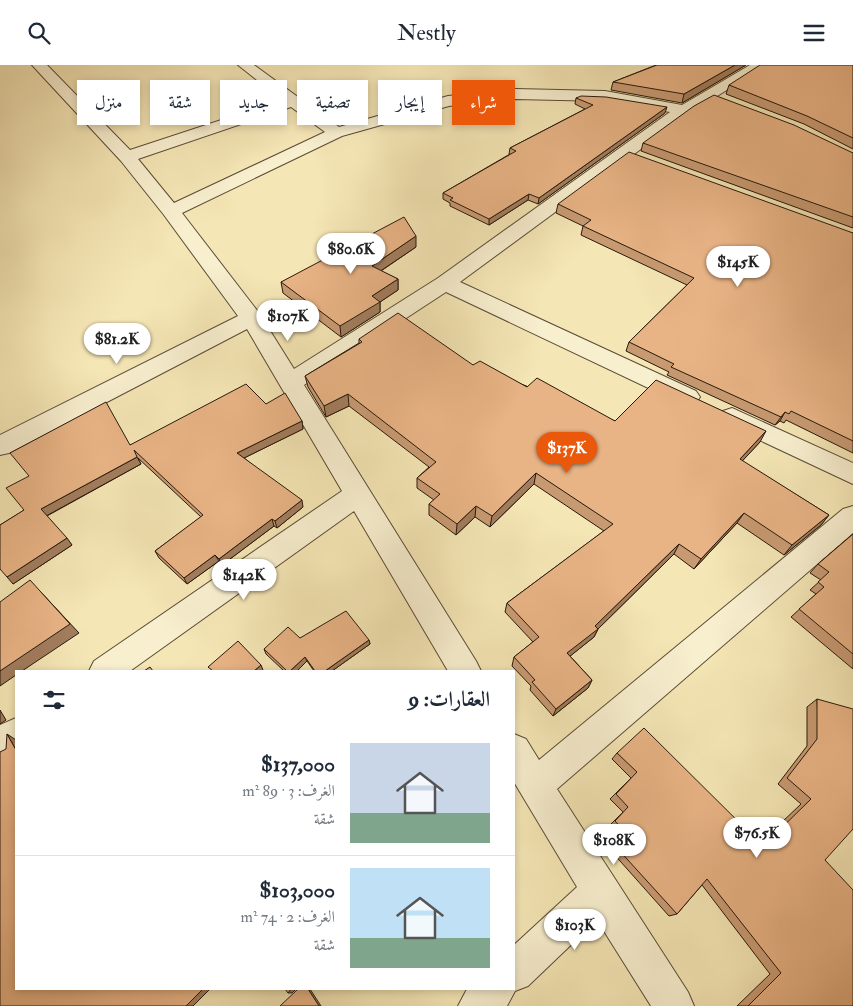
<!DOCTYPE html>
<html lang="ar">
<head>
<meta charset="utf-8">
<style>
	:root { --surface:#fff; --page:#f6f6f7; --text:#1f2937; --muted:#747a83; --line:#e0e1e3; --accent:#ea580c }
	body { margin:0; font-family:"IM FELL Double Pica",Amiri,serif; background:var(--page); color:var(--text); direction:rtl; height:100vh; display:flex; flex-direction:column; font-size:19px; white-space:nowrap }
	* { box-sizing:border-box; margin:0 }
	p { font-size:16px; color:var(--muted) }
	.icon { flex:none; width:28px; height:28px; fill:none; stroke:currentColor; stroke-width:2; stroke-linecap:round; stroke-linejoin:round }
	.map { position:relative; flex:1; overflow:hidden; direction:ltr }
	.drawer { position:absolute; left:15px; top:605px; width:500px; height:320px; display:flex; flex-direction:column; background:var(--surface); border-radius:0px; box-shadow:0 2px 8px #0003; direction:rtl }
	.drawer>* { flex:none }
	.guide { position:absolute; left:15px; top:15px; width:500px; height:45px; direction:rtl; display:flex; gap:10px }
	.price { position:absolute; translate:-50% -42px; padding:0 11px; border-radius:18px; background:#fff; color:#222; font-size:16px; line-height:32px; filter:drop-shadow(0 1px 2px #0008) }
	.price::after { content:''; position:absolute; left:50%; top:30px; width:15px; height:11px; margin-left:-8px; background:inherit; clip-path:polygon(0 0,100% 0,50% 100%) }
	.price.current { background:var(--accent); color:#fff }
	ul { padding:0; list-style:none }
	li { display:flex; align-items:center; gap:15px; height:125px; padding:0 25px }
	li+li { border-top:1px solid var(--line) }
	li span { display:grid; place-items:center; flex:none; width:140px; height:100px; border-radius:0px; color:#555 }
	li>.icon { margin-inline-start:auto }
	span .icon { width:60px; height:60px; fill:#fffc; stroke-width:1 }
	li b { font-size:21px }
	h2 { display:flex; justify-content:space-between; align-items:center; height:60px; padding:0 25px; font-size:21px }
	.chip { padding:0 18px; border-radius:0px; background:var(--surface); box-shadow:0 2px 8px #0003; font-size:18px; line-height:45px }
	.chip.current { background:var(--accent); color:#fff }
	header { display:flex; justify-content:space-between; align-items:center; height:65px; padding:0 25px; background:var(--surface); font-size:22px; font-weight:600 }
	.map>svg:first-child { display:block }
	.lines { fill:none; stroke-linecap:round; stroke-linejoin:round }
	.street-casing { stroke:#5a4c36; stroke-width:2 }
	.street { fill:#f8efcf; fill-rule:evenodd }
	.wall { fill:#c89a72; stroke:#27190c }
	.shaded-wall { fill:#a27d5d; stroke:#27190c }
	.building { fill:#e8b385; stroke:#27190c }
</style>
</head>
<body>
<header><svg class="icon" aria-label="menu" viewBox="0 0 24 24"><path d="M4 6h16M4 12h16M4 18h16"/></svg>Nestly<svg class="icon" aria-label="search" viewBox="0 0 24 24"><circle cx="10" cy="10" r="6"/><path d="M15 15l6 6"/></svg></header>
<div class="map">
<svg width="853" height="941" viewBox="0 0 853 941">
	<rect width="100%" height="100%" fill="#f5e6b5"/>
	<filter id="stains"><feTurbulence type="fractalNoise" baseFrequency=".004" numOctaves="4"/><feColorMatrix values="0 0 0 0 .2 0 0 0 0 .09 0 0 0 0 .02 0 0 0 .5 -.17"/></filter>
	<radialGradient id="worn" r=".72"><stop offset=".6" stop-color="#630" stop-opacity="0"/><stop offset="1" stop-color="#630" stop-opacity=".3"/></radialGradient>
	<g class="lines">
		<defs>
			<path id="street" d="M32,0H47L130,85L282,35L238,0H254L339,62L448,31L515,24L605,26L682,40L750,0H767L690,48L460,217L696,326L700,332L696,338L688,340L680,338L446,227L304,320L476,596L481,606H448L354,446L130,606H89L94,596L342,426L247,264L9,388L0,390V370L238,251L164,150L121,96ZM515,34L605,36L670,47L438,213L294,304L259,248L182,148L342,71L449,41ZM291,42L325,67L174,138L138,94Z
				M732,343L853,398V419L723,358L720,352L723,346Z
				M853,441V468L557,724L688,927L694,941H651L597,855L528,921L515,926L507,941H458L467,924H514V880L577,822L514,717V669L526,674L539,695L843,444Z
				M16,653V689L0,697V660Z"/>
		</defs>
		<use href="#street" class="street-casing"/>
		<use href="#street" class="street"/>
	</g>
	<path class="wall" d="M656,0H746L682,38L611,25L613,17Z
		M853,0V84L804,59L726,29L729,20Z
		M576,33L665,48L538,139L528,135L489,160L450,141V138L443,134V128L510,89H509L510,83L585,44L575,39Z
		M643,78L853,88V163L641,86Z
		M558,139L853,168V388L786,355L784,358L780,356L775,360L667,310L669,307L626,286L629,277L687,220L581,170L583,161L556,148Z
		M416,182L381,206L398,214V225L380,237V247L341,272L283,228L281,217Z
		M359,274L473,300L615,356L760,377L742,396L829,450L821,460L784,490L737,458L694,504L674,489L598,564L594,572L570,591L592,615L588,623L553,651L530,625L531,621L512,601L514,592L533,577L505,547L507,538L604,466L534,419L490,462L475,452L456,470L429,450V439L434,435L417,423V413L429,402L349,341L326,352L308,322L305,311L359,278Z
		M266,339L302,356L303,364L244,393L303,442L277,463L274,461L222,500L219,496L187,519L159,493L155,486L201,452L138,393L141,399L47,451L72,480L13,519L0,460L130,380Z
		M853,469V604L791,552L816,529L810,525L821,515L810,508L818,499Z
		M300,573L369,575L370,579L332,606H314L307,596L297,606H284L266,589L264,584Z
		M817,634L825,795L853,941H737L770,909L702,820L677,849L669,851L612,787L623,776L609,761L623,747L610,734L631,713L612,694L617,688L760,778L801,739L778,719L807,681V642Z"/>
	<path class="shaded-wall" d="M735,0H746L682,38L684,29Z
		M667,42L665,48L538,139L539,133Z
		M529,129L528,135L489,160V154Z
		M416,171V182L373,211L372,201Z
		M398,214V225L380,237V247L341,272L340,261L372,231Z
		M348,329L349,341L326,352L324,341Z
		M785,347L780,356L775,360L781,352Z
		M302,356L303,364L240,395L237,388Z
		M766,366L760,377L734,405L740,394Z
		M137,392L141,399L46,451L41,444Z
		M536,408L534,419L490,462L492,451Z
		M302,435L303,442L277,463L275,456Z
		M476,441L475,452L456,470L457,459Z
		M744,448L737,458L694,504L701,494Z
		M829,450L821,460L784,490L792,480Z
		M272,454L274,461L222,500L219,494Z
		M67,473L72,480L13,519L7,512Z
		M679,479L674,489L598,564L594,572L564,596L567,588Z
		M215,490L219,496L187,519L184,513Z
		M39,525L79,568L22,606H16V610L0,621V606Z
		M369,575L370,579L332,606H325Z
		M305,592L307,596L297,606H290Z
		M261,600L263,605L262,606H254Z
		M592,615L588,623L553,651L556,644Z
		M0,645L6,655L0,659Z
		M7,669L16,675V685Z
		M203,924H210L193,941H186Z
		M291,924H296L292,928H288Z
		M308,924H310L321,941H319Z"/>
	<path class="building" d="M657,0H735L684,29L613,17Z
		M760,0H853V73L807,51L729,20Z
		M714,30L794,60L853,88V152L643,78L694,41Z
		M581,31L606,32L667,42L539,133L529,129L489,154L450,135L453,133L443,128L516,86L510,83L593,40L576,33Z
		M629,87L853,168V376L791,346L789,349L785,347L781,352L671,302L674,299L629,277L694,213L583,161L591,155L558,139Z
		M404,152L416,171L372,201L398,214L372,231L380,237L340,261L281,217Z
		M398,248L473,300L480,296L527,322L537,313L615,356L656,315L766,366L740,394L829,450L792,480L744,448L701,494L679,479L595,561L598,564L567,588L592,615L556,644L532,617L535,615L514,592L539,572L507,538L613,459L536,408L492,451L476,441L457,459L429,439L440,429L417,413L436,397L348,329L324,341L305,311L362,277L359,274Z
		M246,319L266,339L285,328L302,356L237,388L302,435L275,456L272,454L219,494L215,490L184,513L155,486L203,450L134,385L137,392L41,444L67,473L7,512L0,504V460L24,445L6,423L29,411L10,388L106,337L130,380Z
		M853,469V589L799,544L824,522L818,517L829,507L818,499Z
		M30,515L70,559L0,606V537Z
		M346,546L369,575L325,606H315L305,592L290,606H287L264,584L288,562L300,573Z
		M238,576L261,600L254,606H213L208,602Z
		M150,602L153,606H144Z
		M817,634L853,644V764L825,795L853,825V941H748L781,908L707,814L677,849L617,783L629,771L615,756L628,742L616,729L637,707L617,688L644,663L763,781L811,734L787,713L817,674Z
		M7,669L16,685V924H203L186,941H0V687L6,684Z
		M285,924H291L288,928Z
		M298,924H308L319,941H280Z"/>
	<rect width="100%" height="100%" filter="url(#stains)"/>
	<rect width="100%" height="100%" fill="url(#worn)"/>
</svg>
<b class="price" style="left:351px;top:210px">$80.6K</b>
<b class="price" style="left:738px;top:223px">$145K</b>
<b class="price" style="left:288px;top:277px">$107K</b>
<b class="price" style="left:117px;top:300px">$81.2K</b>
<b class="price current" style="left:567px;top:409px">$137K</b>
<b class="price" style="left:244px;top:536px">$142K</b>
<b class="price" style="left:757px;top:794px">$76.5K</b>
<b class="price" style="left:614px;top:801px">$108K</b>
<b class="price" style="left:575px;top:886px">$103K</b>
<div class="guide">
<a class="chip current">شراء</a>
<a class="chip">إيجار</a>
<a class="chip">تصفية</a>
<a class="chip">جديد</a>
<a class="chip">شقة</a>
<a class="chip">منزل</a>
</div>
<section class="drawer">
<h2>العقارات: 9<svg class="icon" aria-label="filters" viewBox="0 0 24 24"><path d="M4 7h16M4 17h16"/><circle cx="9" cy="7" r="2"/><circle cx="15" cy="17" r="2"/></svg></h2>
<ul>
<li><span style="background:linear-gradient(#c9d6e8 70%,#7fa58c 0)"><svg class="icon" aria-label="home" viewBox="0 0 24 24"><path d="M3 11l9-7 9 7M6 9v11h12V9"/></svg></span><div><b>$137,000</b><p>الغرف: 3 · 89 m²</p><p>شقة</p></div></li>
<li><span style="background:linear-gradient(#bfe0f5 70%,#7fa58c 0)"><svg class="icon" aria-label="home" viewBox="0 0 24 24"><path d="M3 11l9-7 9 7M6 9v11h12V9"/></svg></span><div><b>$103,000</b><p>الغرف: 2 · 74 m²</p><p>شقة</p></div></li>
</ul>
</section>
</div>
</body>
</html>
